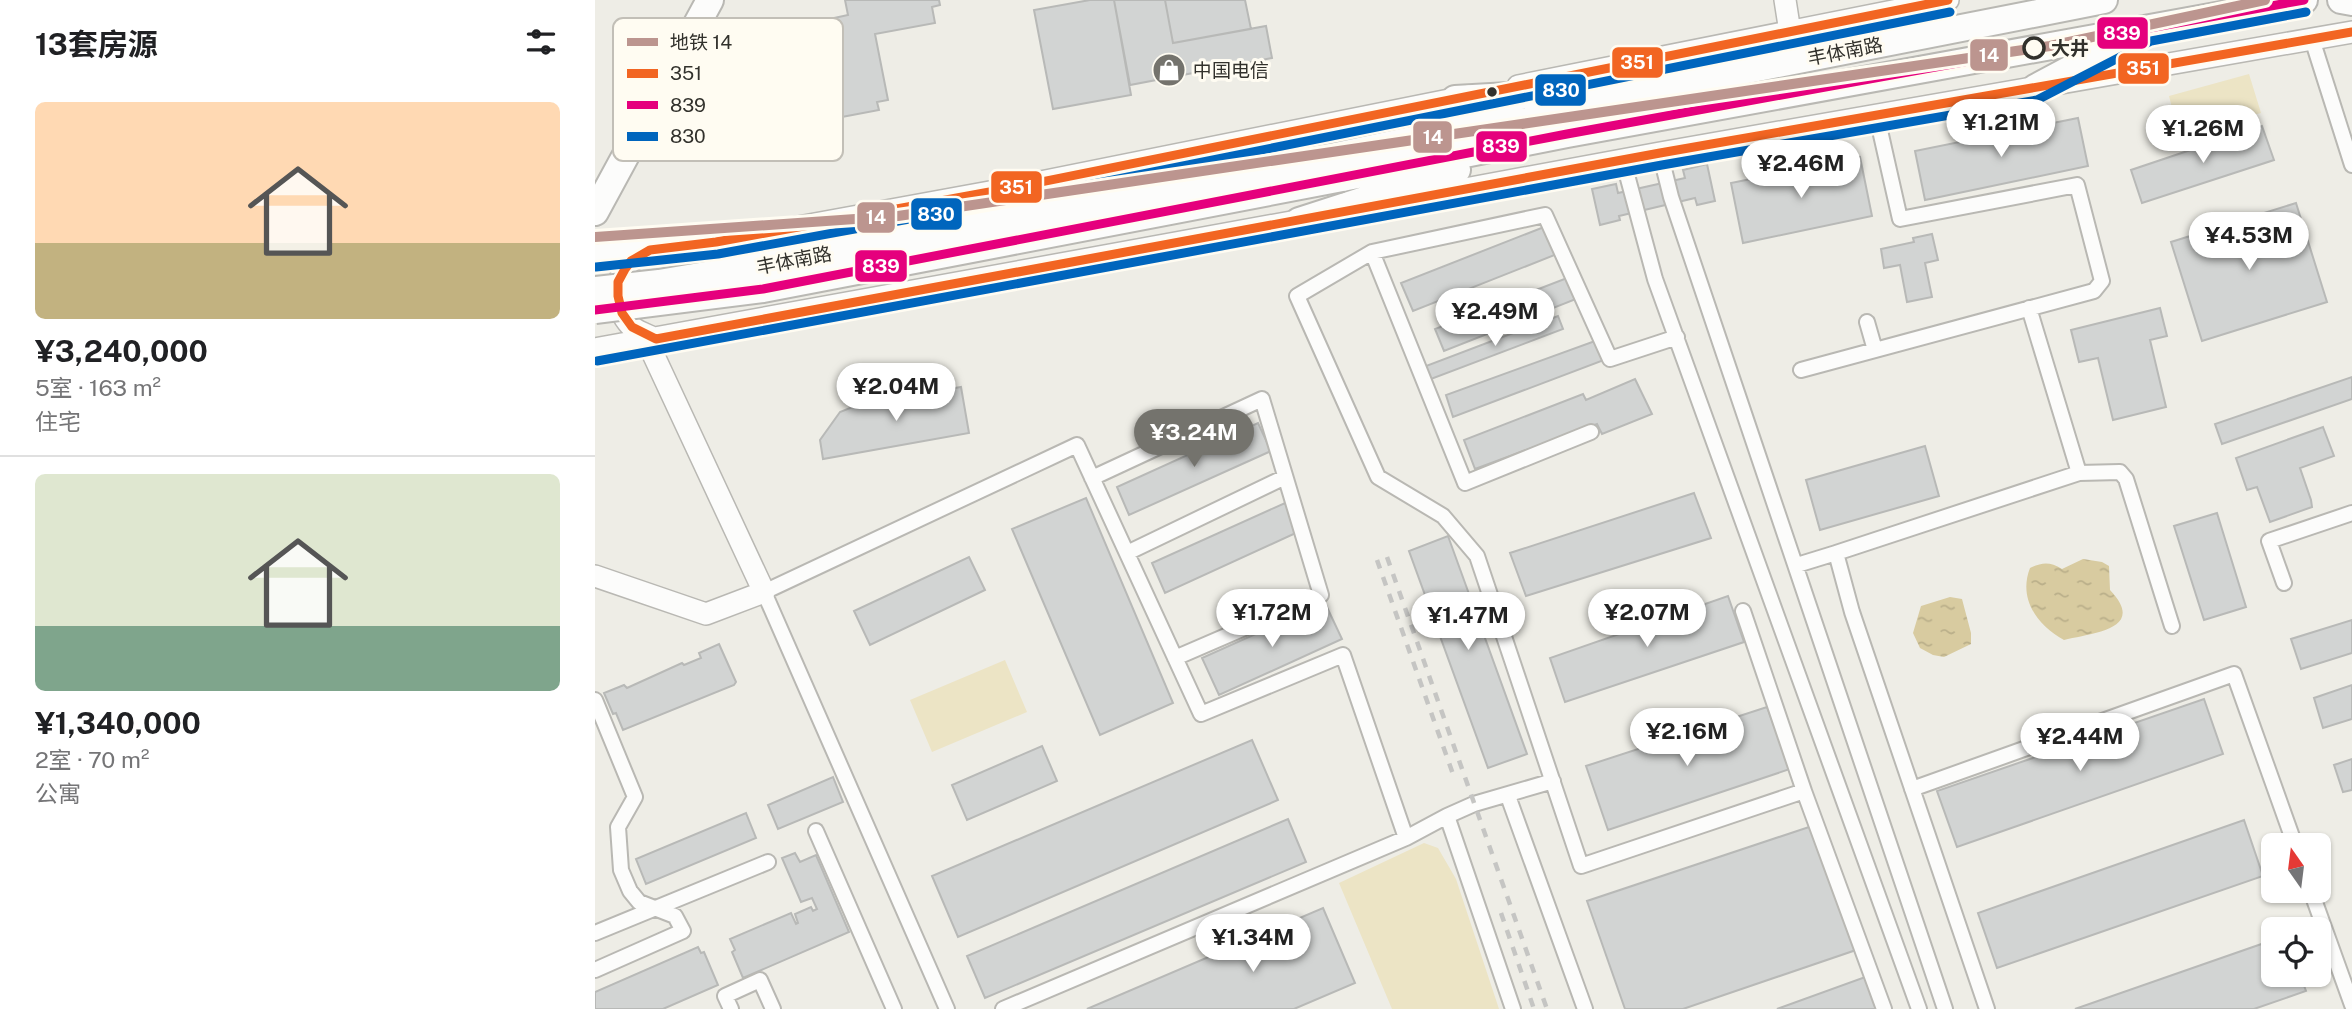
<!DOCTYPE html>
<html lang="zh">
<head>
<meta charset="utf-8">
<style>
	:root { --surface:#fff; --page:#f6f6f6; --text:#202124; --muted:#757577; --line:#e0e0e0; --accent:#74736d }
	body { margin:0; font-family:"Public Sans","Noto Sans SC",sans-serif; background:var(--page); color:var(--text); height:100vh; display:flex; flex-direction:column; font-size:26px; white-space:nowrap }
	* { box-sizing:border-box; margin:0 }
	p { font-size:23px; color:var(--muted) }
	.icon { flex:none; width:38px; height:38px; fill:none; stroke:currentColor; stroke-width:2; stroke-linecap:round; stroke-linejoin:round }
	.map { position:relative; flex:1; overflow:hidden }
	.side { display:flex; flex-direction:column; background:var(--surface); width:595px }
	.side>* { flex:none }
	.needle { width:46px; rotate:346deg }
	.fabs { position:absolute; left:1666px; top:833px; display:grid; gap:14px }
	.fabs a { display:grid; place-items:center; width:70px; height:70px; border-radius:10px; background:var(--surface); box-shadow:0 2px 5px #0004; font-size:35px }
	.price { position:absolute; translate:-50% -60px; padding:0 16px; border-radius:24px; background:#fff; color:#222; font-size:23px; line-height:46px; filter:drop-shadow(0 2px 4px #0008) }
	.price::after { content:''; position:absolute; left:50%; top:42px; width:21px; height:16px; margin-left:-10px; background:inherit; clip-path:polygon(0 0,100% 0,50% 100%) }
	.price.current { background:var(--accent); color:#fff }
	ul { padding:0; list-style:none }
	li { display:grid; align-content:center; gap:14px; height:371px; padding:0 35px }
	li+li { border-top:2px solid var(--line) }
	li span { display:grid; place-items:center; height:217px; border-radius:10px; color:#555 }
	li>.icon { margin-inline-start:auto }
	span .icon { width:126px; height:126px; fill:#fffc; stroke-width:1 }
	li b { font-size:30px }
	h2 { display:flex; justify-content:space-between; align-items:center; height:84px; padding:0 35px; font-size:30px }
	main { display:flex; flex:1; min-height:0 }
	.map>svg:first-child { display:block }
	.park { fill:#ece4c5 }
	.water { fill:url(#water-ripples) }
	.building { fill:#d2d4d3; stroke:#b8b9b7; stroke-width:2 }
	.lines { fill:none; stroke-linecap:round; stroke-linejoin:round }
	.street-casing { stroke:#b9b8b3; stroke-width:18 }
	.secondary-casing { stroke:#b9b8b3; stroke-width:24 }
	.highway-casing { stroke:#b9b8b3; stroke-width:30 }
	.street { stroke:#fcfcfb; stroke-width:14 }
	.secondary { stroke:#fcfcfb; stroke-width:21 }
	.highway { stroke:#fcfcfb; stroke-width:26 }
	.rail { stroke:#c5c5c3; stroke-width:4.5; stroke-dasharray:9 9; stroke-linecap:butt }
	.highway-bridge-casing { stroke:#b9b8b3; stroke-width:30; stroke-linecap:butt }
	.highway-bridge { stroke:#fcfcfb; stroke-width:26 }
	.bus-1-casing { stroke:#fffcf2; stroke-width:14 }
	.bus-2-casing { stroke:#fffcf2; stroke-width:14 }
	.bus-3-casing { stroke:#fffcf2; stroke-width:14 }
	.bus-1 { stroke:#f26522; stroke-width:9 }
	.bus-2 { stroke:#e5007d; stroke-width:9 }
	.bus-3 { stroke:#0065bd; stroke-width:9 }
	.metro-1-casing { stroke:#fffcf2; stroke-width:16 }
	.metro-1 { stroke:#bc958f; stroke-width:10 }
	.stop-dot { fill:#fffcf2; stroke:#32312c; stroke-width:3.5 }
	.bus-dot { fill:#32312c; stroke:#fffcf2; stroke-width:2.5 }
	.labels { text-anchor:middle; stroke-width:6; stroke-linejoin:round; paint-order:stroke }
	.stop-label { font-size:19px; font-weight:bold; fill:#32312c; stroke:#fffcf2; text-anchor:start }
	.street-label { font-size:19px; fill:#32312c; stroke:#fffcf2 }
	.poi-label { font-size:19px; fill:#32312c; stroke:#fffcf2; text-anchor:start }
	.key { fill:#fffcf2; stroke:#c2bfb7; stroke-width:2 }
	.key-label { font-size:19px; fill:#32312c }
	.line-badge { stroke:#fffcf2; stroke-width:2.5 }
	.badge-label { font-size:19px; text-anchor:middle; font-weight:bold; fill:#fff }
</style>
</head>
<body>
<main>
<section class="side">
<h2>13套房源<svg class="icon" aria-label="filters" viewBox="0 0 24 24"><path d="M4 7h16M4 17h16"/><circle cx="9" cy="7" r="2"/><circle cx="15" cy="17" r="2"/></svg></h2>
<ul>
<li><span style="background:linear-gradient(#ffd9b3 65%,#c2b280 0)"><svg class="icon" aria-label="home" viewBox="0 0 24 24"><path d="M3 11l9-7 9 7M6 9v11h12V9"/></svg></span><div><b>¥3,240,000</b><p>5室 · 163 m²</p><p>住宅</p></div></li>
<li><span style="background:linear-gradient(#dfe7d0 70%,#7fa58c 0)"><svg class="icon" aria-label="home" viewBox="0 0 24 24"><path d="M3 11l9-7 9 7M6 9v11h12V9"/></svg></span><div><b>¥1,340,000</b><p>2室 · 70 m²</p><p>公寓</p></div></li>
</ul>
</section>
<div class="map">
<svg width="1757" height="1009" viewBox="0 0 1757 1009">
	<defs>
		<pattern id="water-ripples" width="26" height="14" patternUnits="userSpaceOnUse" patternTransform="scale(1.75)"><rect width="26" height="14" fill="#d8cba0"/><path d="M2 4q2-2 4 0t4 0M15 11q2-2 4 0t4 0" fill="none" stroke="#baaf8a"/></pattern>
	</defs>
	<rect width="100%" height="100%" fill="#eeede6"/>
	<path class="park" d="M1654,74L1666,113L1584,135L1574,96Z
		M410,660L432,712L337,752L315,700Z
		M829,843L843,848L861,879L904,1009H797L744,883Z"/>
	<path class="water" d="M1488,559L1507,562L1514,566L1515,590C1553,630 1496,633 1469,640C1442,625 1423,599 1435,568C1448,562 1455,562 1467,569Z
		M1355,597L1367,599L1376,633V644L1349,657L1338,655L1325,648L1318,633L1326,606Z"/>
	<path class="building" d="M250,0H344L345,5L337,7L340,23L280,34L293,100L282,102L284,110L199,126L189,72L210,68L208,59L212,51L220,44L216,23L253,15Z
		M495,0H519L536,95L458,109L439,10Z
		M519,0H570L578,43L671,26L677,58L535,85Z
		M570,0H650L656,29L578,43Z
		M1483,118L1493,166L1330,200L1320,151Z
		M1667,126L1679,160L1547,203L1536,170Z
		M1265,157L1277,216L1148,243L1136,183Z
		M1112,164L1120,201L1102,205L1100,198L1024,216L1025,220L1005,225L997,189L1021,184L1023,193L1090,178L1088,170Z
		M1701,203L1732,302L1607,341L1576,242Z
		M949,227L962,254L818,311L806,283Z
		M1337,234L1343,260L1330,263L1337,297L1312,302L1305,265L1289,268L1286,249L1319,242L1318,238Z
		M972,278L981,299L849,351L840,329Z
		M1565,308L1572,336L1555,340L1571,407L1518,420L1503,358L1484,362L1476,330Z
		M963,316L968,329L836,379L831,366Z
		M1000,341L1009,360L858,417L851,395Z
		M1757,377V399L1627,444L1620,424Z
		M1040,379L1057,414L1007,434L1002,424L880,469L869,440L988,394L991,400Z
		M366,387L374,433L228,459L225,440L245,412L260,406Z
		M663,423L676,451L534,515L522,487Z
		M1728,427L1739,456L1705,468L1716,500L1717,507L1675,522L1662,487L1652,490L1641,458Z
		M1330,446L1344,496L1225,530L1211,480Z
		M1099,493L1116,538L931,596L915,553Z
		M491,498L578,703L505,735L417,529Z
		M690,503L703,532L570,593L557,563Z
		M1622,513L1651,607L1609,620L1579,526Z
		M853,536L932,754L893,768L814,551Z
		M374,557L390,590L275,645L259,611Z
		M1133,596L1149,642L970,702L955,658Z
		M730,603L747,639L624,695L607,658Z
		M1757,620V653L1706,669L1696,639Z
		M124,644L141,682L139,685L28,730L21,713L18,714L9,693L29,685L32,688L87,663L89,665L106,658L104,653Z
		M1757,685V719L1728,728L1719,698Z
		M1609,699L1628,754L1362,847L1342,791Z
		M1172,707L1195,769L1013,830L991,766Z
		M657,740L683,800L363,937L337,876Z
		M447,746L462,781L372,820L357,785Z
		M1757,759V790L1748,792L1739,765Z
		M238,777L248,802L183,829L173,805Z
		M151,813L161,838L51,884L41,859Z
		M693,819L711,862L390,998L372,956Z
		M1649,820L1668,876L1402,968L1383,913Z
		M1220,825L1261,950L1088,1009H1030L992,901Z
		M200,853L205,862L221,855L254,932L148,978L137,952L140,950L135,939L196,913L201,924L203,923L200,914L216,907L218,911L222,909L217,898L206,902L187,858Z
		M728,908L760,983L699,1009H492Z
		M1678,940V975H1705L1711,991L1659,1009H1480Z
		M103,947L106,953L109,952L123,985L68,1009H0V992Z
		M1273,976L1285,1009H1182Z"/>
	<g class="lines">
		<defs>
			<path id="street" d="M1717,39L1757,165
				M1065,153L1076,197L1350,1009
				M1028,160L1060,279L1324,1009
				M777,252L702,296L783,477L848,516L882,556L986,866L1209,791L1148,611
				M1272,322L1280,350
				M1206,370L1499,291L1507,281L1482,185L1305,219L1282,117
				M996,432L870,483L777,252L950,215L1015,359L1082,337
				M1484,473L1525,472L1531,479L1577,626
				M497,478L667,399L726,595L580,658
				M532,553L690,477
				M1241,553L1484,473L1434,308
				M1202,565L1241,553L1257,612L1392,1009
				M1689,583L1674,541L1757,513
				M0,700L40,797L23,827L26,870L35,891L44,902L80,916L88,931L0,970
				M1317,789L1639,674L1700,845
				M1209,791L1289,1009
				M913,796L990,1009
				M852,816L879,804L958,781
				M221,831L299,1009
				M1716,891L1757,1005
				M0,933L173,862
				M136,1009L130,996L165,980L178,1009
				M352,1009L169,592L482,445L606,714L748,655L811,838L852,816L918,1009
				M408,1009L811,838"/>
			<path id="secondary" d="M1190,0L1195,32
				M923,86L1353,0
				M784,205L1065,153L1757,32
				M53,251C47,255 39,258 34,263C19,281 19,308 36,326C42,332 53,335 61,339
				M0,255L121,242L411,189L874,96
				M0,349L718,218
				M0,576L111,614L169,592L52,341"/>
			<path id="highway" d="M1746,0L1757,2
				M1440,88L1528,41
				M860,99L982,92
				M741,156L1071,86L1509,0
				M747,178L972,134L1709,0
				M0,212L115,0
				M704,221L862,170"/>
		</defs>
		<use href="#street" class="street-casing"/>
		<use href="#secondary" class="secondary-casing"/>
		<use href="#highway" class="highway-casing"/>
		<use href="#street" class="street"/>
		<use href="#secondary" class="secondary"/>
		<use href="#highway" class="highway"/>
		<path class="rail" d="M792,557L952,1009
			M782,560L859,777
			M906,913L939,1009"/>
		<defs>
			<path id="highway-bridge" d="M0,290L64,283L170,265L741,156
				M0,310L168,289L747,178"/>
		</defs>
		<use href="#highway-bridge" class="highway-bridge-casing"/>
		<use href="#highway-bridge" class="highway-bridge"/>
		<defs>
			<path id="bus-1" d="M1353,0L411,189L121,242L55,250L36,261L30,269L23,282V296L27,313L37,327L61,339L1065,153L1757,32"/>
			<path id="bus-2" d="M0,310L168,289L972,134L1709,0"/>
			<path id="bus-3" d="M1,267L123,254L413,201L1355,12
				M2,361L1067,165L1442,100L1556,41L1711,12"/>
		</defs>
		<use href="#bus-1" class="bus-1-casing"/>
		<use href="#bus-2" class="bus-2-casing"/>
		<use href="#bus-3" class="bus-3-casing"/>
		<use href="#bus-1" class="bus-1"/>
		<use href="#bus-2" class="bus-2"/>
		<use href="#bus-3" class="bus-3"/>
		<defs>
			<path id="metro-1" d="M0,237L303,216L1455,46L1670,0"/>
		</defs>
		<use href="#metro-1" class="metro-1-casing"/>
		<use href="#metro-1" class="metro-1"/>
	</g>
	<defs>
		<symbol id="shop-disc" viewBox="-11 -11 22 22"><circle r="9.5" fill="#74736d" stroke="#fffcf2"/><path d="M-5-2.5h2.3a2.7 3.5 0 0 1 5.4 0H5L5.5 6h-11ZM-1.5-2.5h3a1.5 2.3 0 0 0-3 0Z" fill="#fff"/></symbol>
	</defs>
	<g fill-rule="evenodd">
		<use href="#shop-disc" x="555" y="51" width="38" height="38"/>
	</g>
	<circle class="stop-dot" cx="1439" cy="48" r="10"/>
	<circle class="bus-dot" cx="897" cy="92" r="6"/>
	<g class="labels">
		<g class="stop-label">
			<text x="1456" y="55">大井</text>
		</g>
		<g class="street-label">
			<text transform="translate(1250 51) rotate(-11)" y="7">丰体南路</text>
			<text transform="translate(199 260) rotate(-11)" y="7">丰体南路</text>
		</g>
		<g class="poi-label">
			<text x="598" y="77">中国电信</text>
		</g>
	</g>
	<rect x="18" y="18" width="230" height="143" rx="10" class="key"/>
	<rect x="32" y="38" width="31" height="8" fill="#bc958f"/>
	<rect x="32" y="69" width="31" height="9" fill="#f26522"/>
	<rect x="32" y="101" width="31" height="8" fill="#e5007d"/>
	<rect x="32" y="132" width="31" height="9" fill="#0065bd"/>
	<g class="key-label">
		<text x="75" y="49">地铁 14</text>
		<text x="75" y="80">351</text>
		<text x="75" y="112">839</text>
		<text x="75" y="143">830</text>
	</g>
	<g class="line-badge">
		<rect x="1501" y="16" width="53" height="34" rx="7" fill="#e5007d"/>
		<rect x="1374" y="38" width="40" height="34" rx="7" fill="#bc958f"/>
		<rect x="1016" y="46" width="53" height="33" rx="7" fill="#f26522"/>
		<rect x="1522" y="52" width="53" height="33" rx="7" fill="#f26522"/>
		<rect x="939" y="73" width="53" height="34" rx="7" fill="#0065bd"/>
		<rect x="817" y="120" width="41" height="34" rx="7" fill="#bc958f"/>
		<rect x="880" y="130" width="53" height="33" rx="7" fill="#e5007d"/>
		<rect x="395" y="170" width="53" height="34" rx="7" fill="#f26522"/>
		<rect x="315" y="197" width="53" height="34" rx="7" fill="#0065bd"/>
		<rect x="261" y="201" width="40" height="33" rx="7" fill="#bc958f"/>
		<rect x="259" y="249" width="54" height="34" rx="7" fill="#e5007d"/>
	</g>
	<g class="badge-label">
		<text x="1527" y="40">839</text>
		<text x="1394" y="62">14</text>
		<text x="1042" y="69">351</text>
		<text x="1548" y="75">351</text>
		<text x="966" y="97">830</text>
		<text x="838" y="144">14</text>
		<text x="906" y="153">839</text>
		<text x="421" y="194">351</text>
		<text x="341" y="221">830</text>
		<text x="281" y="224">14</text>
		<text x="286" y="273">839</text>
	</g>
</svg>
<div class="fabs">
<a><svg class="needle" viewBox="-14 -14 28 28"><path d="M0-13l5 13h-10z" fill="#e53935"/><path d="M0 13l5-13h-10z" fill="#757577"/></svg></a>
<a><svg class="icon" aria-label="locate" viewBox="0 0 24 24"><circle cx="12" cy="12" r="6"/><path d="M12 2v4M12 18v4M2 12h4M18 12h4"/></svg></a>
</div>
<b class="price" style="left:1406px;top:159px">¥1.21M</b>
<b class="price" style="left:1608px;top:165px">¥1.26M</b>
<b class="price" style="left:1206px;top:200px">¥2.46M</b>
<b class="price" style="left:1654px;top:272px">¥4.53M</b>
<b class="price" style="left:900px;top:348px">¥2.49M</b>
<b class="price" style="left:301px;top:423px">¥2.04M</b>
<b class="price current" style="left:599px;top:469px">¥3.24M</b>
<b class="price" style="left:677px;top:649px">¥1.72M</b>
<b class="price" style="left:1052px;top:649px">¥2.07M</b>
<b class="price" style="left:873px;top:652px">¥1.47M</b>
<b class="price" style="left:1092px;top:768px">¥2.16M</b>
<b class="price" style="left:1485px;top:773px">¥2.44M</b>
<b class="price" style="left:658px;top:974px">¥1.34M</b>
</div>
</main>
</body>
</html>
